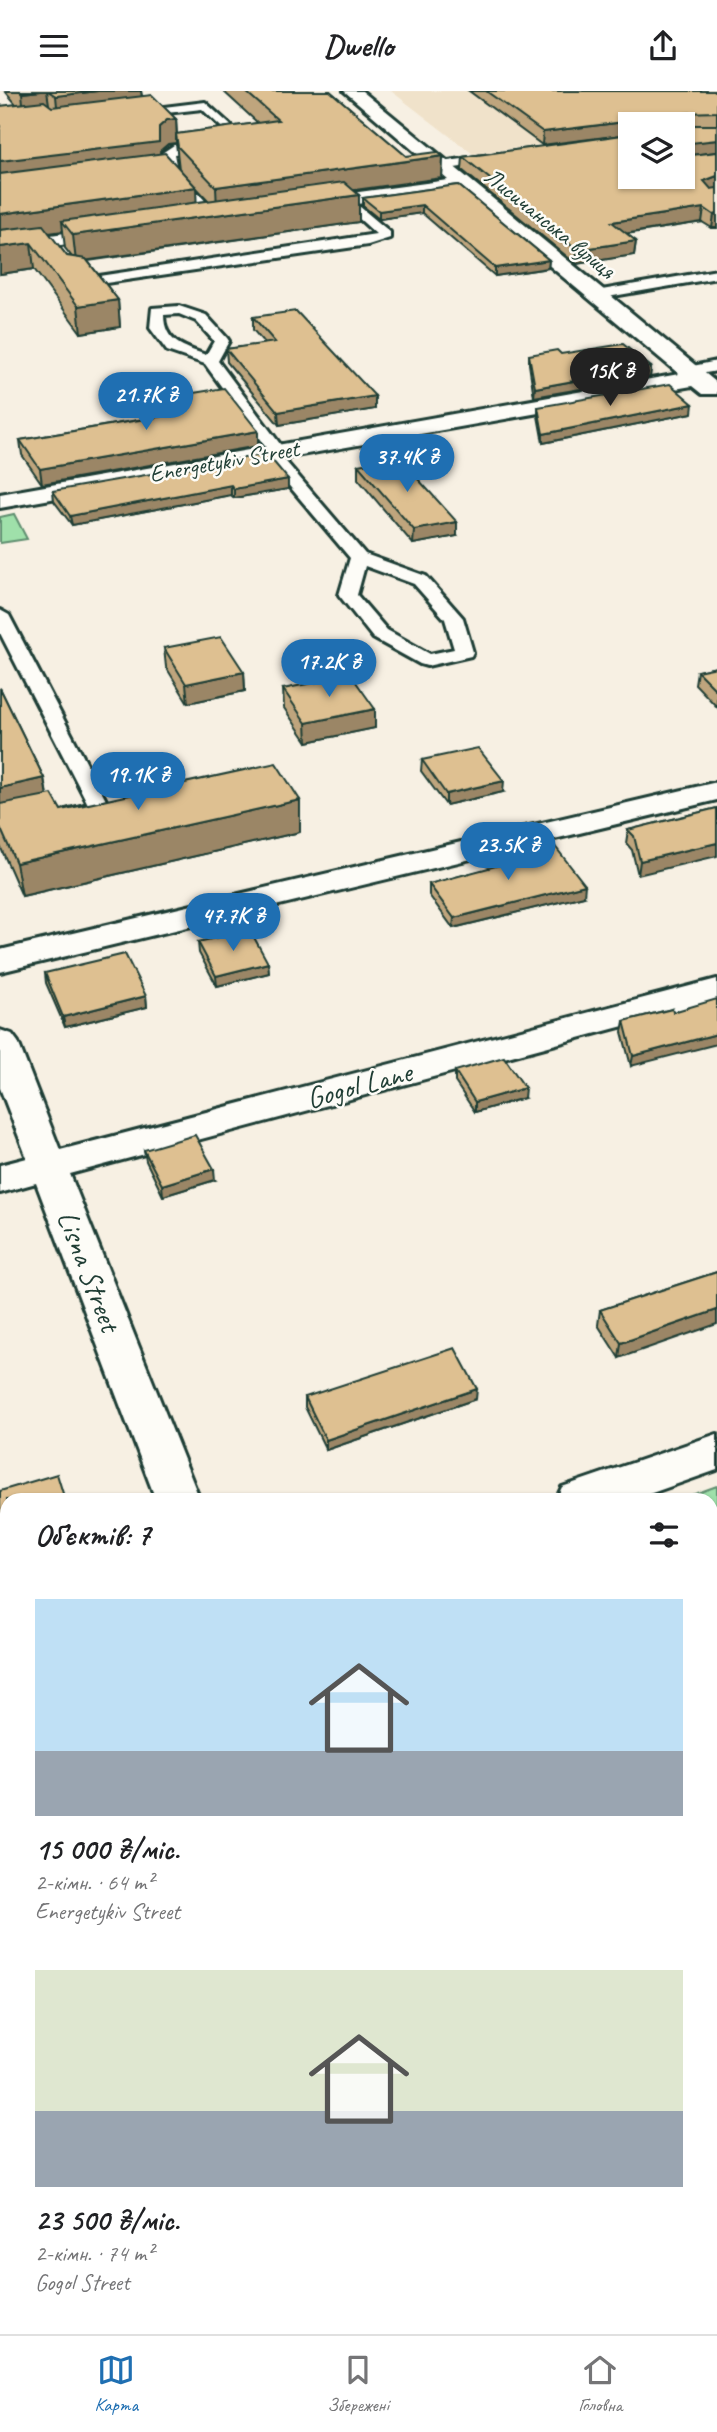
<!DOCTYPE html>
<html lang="uk">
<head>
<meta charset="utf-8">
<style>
	:root { --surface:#fff; --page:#f6f6f6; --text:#202124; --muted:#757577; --line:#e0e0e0; --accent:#1f6fb2 }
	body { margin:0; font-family:Caveat,sans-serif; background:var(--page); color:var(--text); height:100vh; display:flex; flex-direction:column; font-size:26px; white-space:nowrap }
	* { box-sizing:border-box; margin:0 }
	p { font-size:23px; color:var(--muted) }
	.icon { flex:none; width:38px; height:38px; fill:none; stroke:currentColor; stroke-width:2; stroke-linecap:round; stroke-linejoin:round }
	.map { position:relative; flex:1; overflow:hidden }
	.side { position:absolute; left:0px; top:1402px; width:718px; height:842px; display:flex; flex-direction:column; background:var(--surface); border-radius:21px 21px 0 0; box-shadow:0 2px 5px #0004 }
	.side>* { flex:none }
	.buttons { position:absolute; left:618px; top:21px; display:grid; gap:14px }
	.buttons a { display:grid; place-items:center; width:77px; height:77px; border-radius:0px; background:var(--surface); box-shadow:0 2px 5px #0004; font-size:35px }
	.price { position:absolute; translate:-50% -60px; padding:0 16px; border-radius:24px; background:var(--accent); color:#fff; font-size:23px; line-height:46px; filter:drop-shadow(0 2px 4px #0008) }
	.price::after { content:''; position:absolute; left:50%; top:42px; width:21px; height:16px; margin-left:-10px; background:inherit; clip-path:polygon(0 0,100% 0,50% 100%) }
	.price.active { background:#222; color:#fff }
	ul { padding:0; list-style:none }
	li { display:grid; align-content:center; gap:14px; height:371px; padding:0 35px }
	li span { display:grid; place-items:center; height:217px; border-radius:0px; color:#555 }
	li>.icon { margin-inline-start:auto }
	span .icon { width:126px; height:126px; fill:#fffc; stroke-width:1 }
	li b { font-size:30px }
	h2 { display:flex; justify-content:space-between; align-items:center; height:84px; padding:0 35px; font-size:30px }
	header { display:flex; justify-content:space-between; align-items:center; height:91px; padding:0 35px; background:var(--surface); font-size:32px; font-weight:700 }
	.dock { display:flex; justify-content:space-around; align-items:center; height:98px; border-top:2px solid var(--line); background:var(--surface); font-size:19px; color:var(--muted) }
	.dock a { display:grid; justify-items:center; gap:4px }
	.dock .active { color:var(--accent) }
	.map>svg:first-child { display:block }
	.built { fill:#f0e2ca }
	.green { fill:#9fe0aa; stroke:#5f8e6f; stroke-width:2 }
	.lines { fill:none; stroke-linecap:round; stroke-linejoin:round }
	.lane-casing { stroke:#1f3d34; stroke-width:6 }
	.street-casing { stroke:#1f3d34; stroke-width:6 }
	.secondary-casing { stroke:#1f3d34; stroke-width:6 }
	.lane { fill:#fdfcf7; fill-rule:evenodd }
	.street { fill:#fdfcf7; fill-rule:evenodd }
	.secondary { fill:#fdfcf7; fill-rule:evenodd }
	.wall { fill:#bfa57d; stroke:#1f3d34; stroke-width:2; fill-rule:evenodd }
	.shaded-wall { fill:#9b8666; stroke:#1f3d34; stroke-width:2 }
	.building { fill:#dec091; stroke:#1f3d34; stroke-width:2 }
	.labels { text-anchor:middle; stroke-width:5; stroke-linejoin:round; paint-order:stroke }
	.far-street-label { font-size:24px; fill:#1f3d34; stroke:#fdfcf7 }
	.street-label { font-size:30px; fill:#1f3d34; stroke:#fdfcf7 }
</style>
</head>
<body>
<header><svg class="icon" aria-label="menu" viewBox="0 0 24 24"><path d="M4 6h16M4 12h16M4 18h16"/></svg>Dwello<svg class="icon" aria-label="share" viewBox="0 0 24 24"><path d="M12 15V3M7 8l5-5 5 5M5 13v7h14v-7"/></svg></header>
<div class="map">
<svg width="717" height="2243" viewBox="0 0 717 2243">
	<rect width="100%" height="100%" fill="#f7f0e3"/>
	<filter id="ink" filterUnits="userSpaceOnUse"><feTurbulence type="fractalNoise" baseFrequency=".0143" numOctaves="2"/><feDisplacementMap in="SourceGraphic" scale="14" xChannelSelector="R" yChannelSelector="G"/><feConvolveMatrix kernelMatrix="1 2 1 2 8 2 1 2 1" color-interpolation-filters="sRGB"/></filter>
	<g filter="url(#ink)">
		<path class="built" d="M391,0H717L682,33H630V42L473,63Z"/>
		<path class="green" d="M14,423L27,448L0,452V426Z
			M717,1395V1452L711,1454L710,1409H678Z
			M7,1641V1704L0,1706V1643Z"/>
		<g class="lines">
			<defs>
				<path id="lane" d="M205,11L248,50L242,54L174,63L177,79L221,127L214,131L209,130L167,83L162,62L174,54L233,47L202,18L131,26L125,23L131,20Z
					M498,63L504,67L502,70L441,79L435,75L441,71Z
					M347,105L390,141V147L368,154L99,193L72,190L64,179L71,175L76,176L81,183L99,185L376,143L342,112V106Z
					M717,179V187L596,208L589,204L596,200Z
					M179,215L206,224L227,247L229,250L218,270L286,361L281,365L365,463L426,485L463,527L473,561L471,565L427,575L420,573L373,547L339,504L350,467L264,365L262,362L267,358L205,273L167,260L150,237L152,217ZM179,223L196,230L214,250L206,264C184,256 164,251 164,224ZM365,475L414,493L445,528L454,558L430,563L387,539L357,504Z
					M717,270V280L688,285L680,280L683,277Z
					M0,519L9,524L110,717L107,721L73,729L66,727L63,723L66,719L88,713L0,542Z"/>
				<path id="street" d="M344,0H362L717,292V303H702L692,295L0,417V403L679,283L459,99L307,120L300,118L298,114L307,108L448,89Z
					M115,135L125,141L122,145L0,163V151Z
					M717,691V709L0,881V859Z
					M717,888V910L70,1083L200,1409H156L36,1092L0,1102V1074L27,1067L0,997V939L12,943L18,951L60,1059Z
					M466,2236H526L528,2243H468Z"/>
				<path id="secondary" d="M717,1343V1379L632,1409H556L562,1396Z
					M717,1469V1509L710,1511V1471Z
					M7,1581V1625L0,1628V1584Z
					M7,1718V1767L0,1769V1720Z"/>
			</defs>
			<use href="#lane" class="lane-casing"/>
			<use href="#street" class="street-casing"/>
			<use href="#secondary" class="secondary-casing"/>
			<use href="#lane" class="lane"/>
			<use href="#street" class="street"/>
			<use href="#secondary" class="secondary"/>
		</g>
		<path class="wall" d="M5,0H141L142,5L176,28L177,43L258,32L223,0H330L406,65H443L442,87L353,99L359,131L88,170L118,209L120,236L81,242L34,178L0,183L16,13ZM176,52L179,78L209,110L197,111L160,63V60L168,53ZM63,140L65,157L72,166L67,165L49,142Z
			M469,0H717V137H712L702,131L626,143L636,150L634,164L576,173L462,79L463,66L601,47L542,54ZM630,33H682V86Z
			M458,94L549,169L548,177L495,185L422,122L379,128L363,115V107Z
			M253,226L375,305V318L279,334L227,271L226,258L265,253L253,239Z
			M561,263L651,276L650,286L534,306L529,273V264Z
			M169,306L258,355L42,393L22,364L20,349L173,323L170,320Z
			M538,316L692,322L543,352L538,325Z
			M358,374L457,445L413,453L358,388Z
			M288,388V398L234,407L231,404L72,434L54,410L53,400Z
			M164,557L244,581L245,600L188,612L166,576Z
			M717,576V616L695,593L697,580Z
			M0,597L44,687L47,704L61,719L300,741L22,805L0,755Z
			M283,598L375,618V637L307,651L284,617Z
			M422,669L503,701L446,714L421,680Z
			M717,717L638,784L632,759L626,752L628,739Z
			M496,768L584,805L453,837L429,804V793L495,776Z
			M198,851L268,872L269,882L217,895L199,862Z
			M45,882L146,905L147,916L65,936L46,892Z
			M672,918L631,975L622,941L624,930Z
			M455,980L524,1007L475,1021L455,991Z
			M144,1059L215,1089L163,1105L146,1070Z
			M717,1181L619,1267L598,1234L600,1219Z
			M305,1306L476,1308L326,1359L305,1316Z
			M641,2236H710L717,2243H644Z"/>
		<path class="shaded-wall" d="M41,0H47L50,20L24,23L22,2Z
			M98,0H141L143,16L58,26L56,5Z
			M176,28L177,51L176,43V52L168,53L160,60L161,75L0,95V70L159,36L167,29Z
			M633,30V33H630V43L542,54L543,41Z
			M717,49V61L682,65L683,52Z
			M443,65L442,87L217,118L216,96Z
			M717,85V98L703,104L704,90Z
			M196,96L197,121L62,130L63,140L0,149V123Z
			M359,104V131L76,171L73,144Z
			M422,114V122L379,128V120Z
			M704,117L702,131L610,145L612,131Z
			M717,123V137H712L714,124Z
			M636,150L634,164L576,173L577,159Z
			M31,152L34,178L0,183V156Z
			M549,169L548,177L495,185V177Z
			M118,209L120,236L81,242L78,215Z
			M651,276L650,286L534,306L535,297Z
			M375,305V318L279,334L278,321Z
			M693,313L692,322L543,352V343Z
			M258,340V355L42,393L40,378Z
			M288,388V398L234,407V398Z
			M231,394V404L72,434L70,425Z
			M457,431V445L413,453L414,439Z
			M244,581L245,600L188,612L186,593Z
			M375,618V637L307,651L306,632Z
			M44,687L49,719L0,730V697Z
			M504,690L503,701L446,714V703Z
			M300,709V741L22,805L16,772Z
			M717,752V765L638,784L640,770Z
			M585,794L584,805L453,837L454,827Z
			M268,872L269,882L217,895L216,885Z
			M146,905L147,916L65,936L63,926Z
			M717,943V953L631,975L633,965Z
			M525,997L524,1007L475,1021V1011Z
			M214,1078L215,1089L163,1105L162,1094Z
			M717,1219V1233L619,1267L621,1252Z
			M477,1298L476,1308L326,1359V1349Z
			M7,1456V1467L0,1469V1458Z
			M717,1765V1773L710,1776V1768Z
			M7,2042V2050L0,2053V2045Z"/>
		<path class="building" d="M20,0H41L22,2Z
			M48,0H98L56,5Z
			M245,0H330L406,65L437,61L443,65L216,96L178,56L176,43L278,29Z
			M486,0H717V21L683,22L681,24L682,33H633V30L543,41Z
			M152,4L176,28L167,29L159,36V51L0,70V15L44,10L52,16Z
			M682,34H717V49L682,53Z
			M630,43V86H682V64L684,65L717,61V85L704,90L711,98L717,97V123L714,124L704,117L612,131L636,150L577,159L463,66Z
			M165,62L196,96L0,123V83Z
			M344,91L359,104L73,144L62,130Z
			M458,94L549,169L495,177L422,114L379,120L363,107Z
			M43,134L67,165L86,168L118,209L78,215L31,152L0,156V139Z
			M296,220L375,305L278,321L226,258L275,251L253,226Z
			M623,253L651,276L535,297L529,264L557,259L561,263Z
			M670,293L693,313L543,343L538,316Z
			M224,297L258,340L40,378L20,349L181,322L169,306Z
			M267,363L288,388L234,398L231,394L70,425L53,400Z
			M399,367L457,431L414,439L358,374Z
			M221,546L244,581L186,593L164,557Z
			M717,576V600L697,580Z
			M351,584L375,618L306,632L283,598Z
			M0,597L44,687L0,697Z
			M478,657L504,690L446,703L422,669Z
			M276,672L300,709L16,772L0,736V713L52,703L61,719Z
			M717,717V752L640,770L634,745L628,739Z
			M554,754L585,794L454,827L429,793L500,774L496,768Z
			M250,839L268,872L216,885L198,851Z
			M125,863L146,905L63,926L45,882Z
			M717,908V943L633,965L624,930L672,918L673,921Z
			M504,966L525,997L475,1011L455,980Z
			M195,1044L214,1078L162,1094L144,1059Z
			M717,1181V1219L621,1252L600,1219Z
			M455,1257L477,1298L326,1349L305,1306Z
			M57,1383L65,1409H7V1456L0,1458V1400Z
			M710,1709L717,1720V1765L710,1768Z
			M7,1954V2042L0,2045V1956Z
			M717,2102V2243H650L647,2236H710V2105Z
			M246,2236H357L360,2243H248Z"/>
	</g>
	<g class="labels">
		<g class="far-street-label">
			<text transform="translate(550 132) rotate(39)" y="8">Лисичанська вулиця</text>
			<text transform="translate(224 370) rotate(-10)" y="8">Energetykiv Street</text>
		</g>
		<g class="street-label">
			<text transform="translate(359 994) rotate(-15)" y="10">Gogol Lane</text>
			<text transform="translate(89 1180) rotate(69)" y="10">Lisna Street</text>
		</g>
	</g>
</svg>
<div class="buttons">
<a><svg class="icon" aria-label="layers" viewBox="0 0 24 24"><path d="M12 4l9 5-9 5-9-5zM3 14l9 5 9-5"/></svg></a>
</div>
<b class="price active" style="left:610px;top:317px">15K ₴</b>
<b class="price" style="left:146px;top:341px">21.7K ₴</b>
<b class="price" style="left:407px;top:403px">37.4K ₴</b>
<b class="price" style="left:329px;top:608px">17.2K ₴</b>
<b class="price" style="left:138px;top:721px">19.1K ₴</b>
<b class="price" style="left:508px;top:791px">23.5K ₴</b>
<b class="price" style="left:233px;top:862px">47.7K ₴</b>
<section class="side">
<h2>Об’єктів: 7<svg class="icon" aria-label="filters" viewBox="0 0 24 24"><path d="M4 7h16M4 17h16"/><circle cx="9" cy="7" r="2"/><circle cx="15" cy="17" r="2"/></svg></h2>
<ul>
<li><span style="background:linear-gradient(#bfe0f5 70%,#9aa5b1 0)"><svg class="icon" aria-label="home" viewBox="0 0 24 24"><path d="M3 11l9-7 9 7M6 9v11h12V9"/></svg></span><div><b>15 000 ₴/міс.</b><p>2-кімн. · 64 m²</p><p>Energetykiv Street</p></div></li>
<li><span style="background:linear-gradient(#dfe7d0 65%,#9aa5b1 0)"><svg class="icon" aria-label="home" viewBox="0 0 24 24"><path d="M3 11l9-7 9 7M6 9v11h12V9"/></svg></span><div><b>23 500 ₴/міс.</b><p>2-кімн. · 74 m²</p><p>Gogol Street</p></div></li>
</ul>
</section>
</div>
<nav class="dock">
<a class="active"><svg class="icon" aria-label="map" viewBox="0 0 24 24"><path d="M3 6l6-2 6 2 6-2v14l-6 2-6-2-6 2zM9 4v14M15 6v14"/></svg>Карта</a>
<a><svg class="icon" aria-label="saved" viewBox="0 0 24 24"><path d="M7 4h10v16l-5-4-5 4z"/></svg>Збережені</a>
<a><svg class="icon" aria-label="home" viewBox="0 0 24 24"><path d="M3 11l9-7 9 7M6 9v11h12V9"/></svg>Головна</a>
</nav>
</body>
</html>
